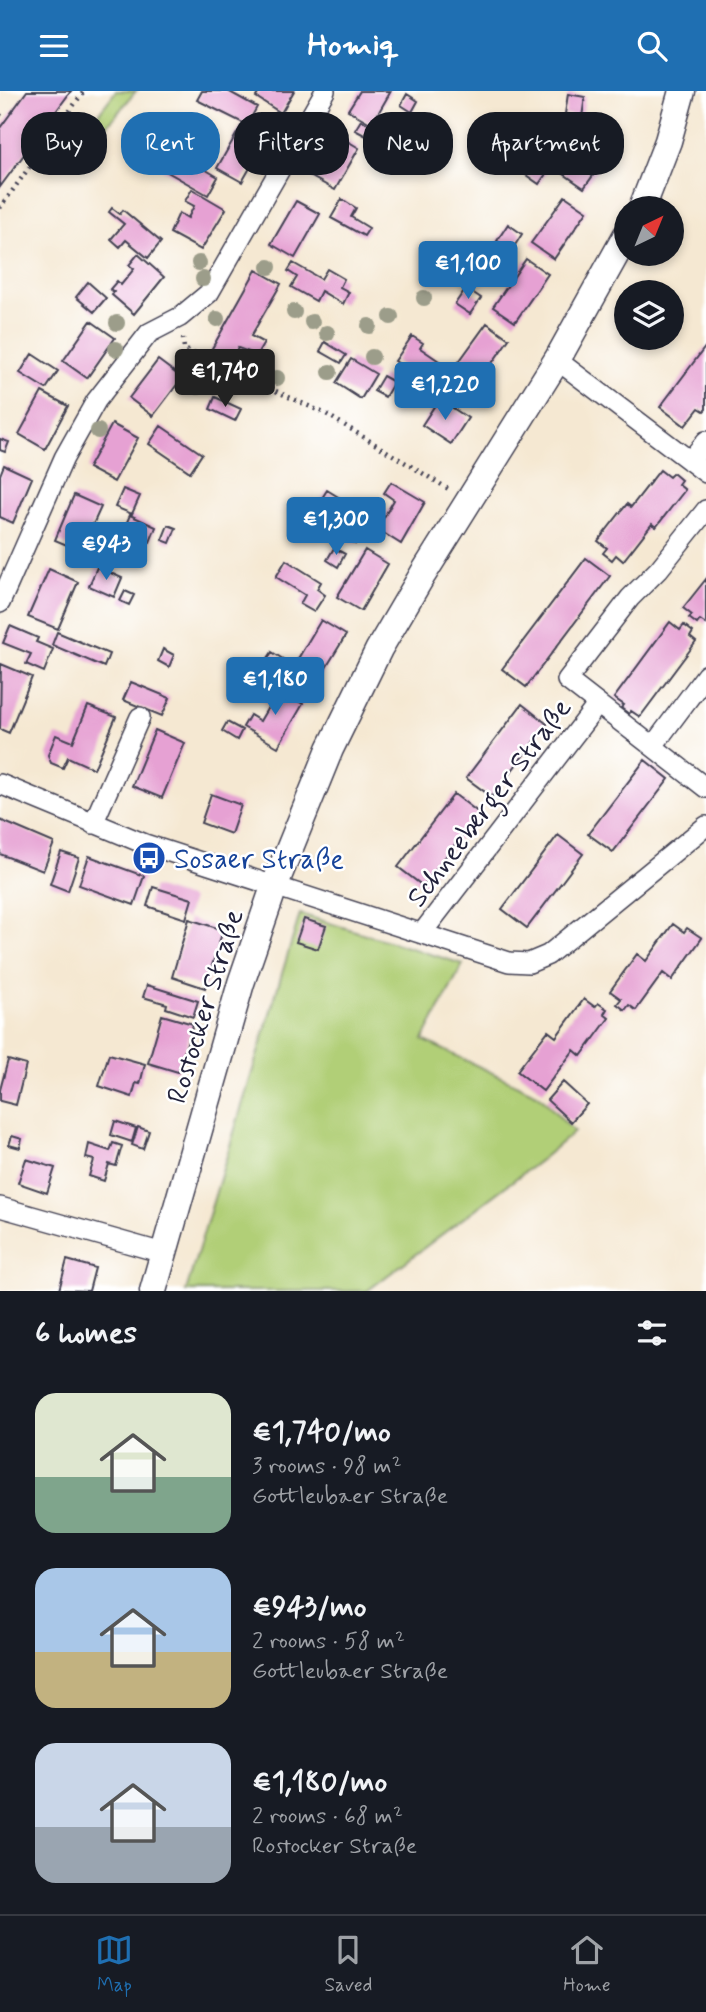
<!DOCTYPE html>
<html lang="en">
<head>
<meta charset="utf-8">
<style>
	:root { --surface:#171b24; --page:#242831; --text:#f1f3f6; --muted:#9ea1a6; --line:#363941; --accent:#1f6fb2 }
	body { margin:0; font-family:Mynerve,sans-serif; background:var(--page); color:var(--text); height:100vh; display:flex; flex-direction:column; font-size:26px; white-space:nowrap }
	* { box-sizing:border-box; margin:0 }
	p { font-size:23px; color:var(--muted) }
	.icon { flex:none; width:38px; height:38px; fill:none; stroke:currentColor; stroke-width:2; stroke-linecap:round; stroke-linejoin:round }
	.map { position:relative; height:1200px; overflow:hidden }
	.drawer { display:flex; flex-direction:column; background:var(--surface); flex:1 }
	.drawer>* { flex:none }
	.hud { position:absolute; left:21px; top:21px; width:665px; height:63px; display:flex; gap:14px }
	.needle { width:46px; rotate:43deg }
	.buttons { position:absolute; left:614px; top:105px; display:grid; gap:14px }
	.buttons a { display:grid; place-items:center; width:70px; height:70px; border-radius:50%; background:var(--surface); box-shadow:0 4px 10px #0003; font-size:35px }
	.price { position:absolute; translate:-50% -60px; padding:0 16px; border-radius:7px; background:var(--accent); color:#fff; font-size:23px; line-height:46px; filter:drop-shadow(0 2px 4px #0008) }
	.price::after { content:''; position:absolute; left:50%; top:42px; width:21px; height:16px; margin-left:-10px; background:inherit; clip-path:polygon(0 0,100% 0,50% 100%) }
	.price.active { background:#222; color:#fff }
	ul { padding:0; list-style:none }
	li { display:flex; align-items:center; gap:21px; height:175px; padding:0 35px }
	li span { display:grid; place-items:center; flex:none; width:196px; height:140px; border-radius:21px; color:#555 }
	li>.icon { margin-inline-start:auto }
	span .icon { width:84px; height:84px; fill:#fffc; stroke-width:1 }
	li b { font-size:30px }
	h2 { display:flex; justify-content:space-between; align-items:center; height:84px; padding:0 35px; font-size:30px }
	.chip { padding:0 24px; border-radius:28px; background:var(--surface); box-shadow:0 4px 10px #0003; font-size:24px; line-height:63px }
	.chip.active { background:var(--accent); color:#fff }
	header { display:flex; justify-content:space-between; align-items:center; height:91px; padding:0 35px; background:var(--accent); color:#fff; font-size:32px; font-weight:700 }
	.tab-bar { display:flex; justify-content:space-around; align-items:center; height:98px; border-top:2px solid var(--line); background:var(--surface); font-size:19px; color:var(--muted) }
	.tab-bar a { display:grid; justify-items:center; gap:4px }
	.tab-bar .active { color:var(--accent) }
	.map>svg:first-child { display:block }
	.green { fill:#b1cf77; stroke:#6a7859; stroke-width:2 }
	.building { fill:#e6a1d3 }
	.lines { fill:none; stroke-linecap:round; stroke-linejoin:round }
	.minor-casing { stroke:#424052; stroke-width:22 }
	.secondary-casing { stroke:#424052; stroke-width:29 }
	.path { stroke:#424052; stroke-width:4.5; stroke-dasharray:2 5; stroke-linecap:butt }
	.minor { stroke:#fff; stroke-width:19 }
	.secondary { stroke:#fff; stroke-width:26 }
	.tree { fill:#9c9d8a }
	.labels { text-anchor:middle; stroke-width:5; stroke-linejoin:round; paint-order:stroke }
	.street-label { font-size:28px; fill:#22223b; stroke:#fff }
	.transit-label { font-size:28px; fill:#164399; stroke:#fff; text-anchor:start }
</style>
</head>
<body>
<header><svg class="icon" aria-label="menu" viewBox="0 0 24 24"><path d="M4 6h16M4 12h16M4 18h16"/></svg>Homiq<svg class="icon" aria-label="search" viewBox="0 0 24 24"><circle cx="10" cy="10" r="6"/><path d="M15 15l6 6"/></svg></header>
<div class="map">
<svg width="706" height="1200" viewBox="0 0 706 1200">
	<rect width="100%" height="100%" fill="#fff"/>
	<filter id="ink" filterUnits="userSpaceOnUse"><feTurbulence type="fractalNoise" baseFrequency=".0143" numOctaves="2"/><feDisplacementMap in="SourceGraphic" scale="14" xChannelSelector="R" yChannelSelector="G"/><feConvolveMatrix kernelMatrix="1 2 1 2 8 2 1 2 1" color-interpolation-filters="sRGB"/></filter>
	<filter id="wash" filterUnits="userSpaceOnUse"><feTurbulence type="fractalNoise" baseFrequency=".00686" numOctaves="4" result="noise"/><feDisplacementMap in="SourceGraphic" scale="28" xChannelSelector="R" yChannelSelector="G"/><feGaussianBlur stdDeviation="1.57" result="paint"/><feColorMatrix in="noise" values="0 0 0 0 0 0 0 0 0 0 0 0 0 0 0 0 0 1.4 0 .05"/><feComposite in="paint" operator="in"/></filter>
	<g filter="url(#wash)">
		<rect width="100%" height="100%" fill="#f5e8d2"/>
		<path class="green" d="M116,0H136L102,41L91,32Z
			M300,823L463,873L423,949L539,1004L574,1041L543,1067L367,1200H186Z"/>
		<g id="blocks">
			<path class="building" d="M27,0H71L0,96V37Z
				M202,0H228L257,16L247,34L197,9Z
				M260,0H294L281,22L256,6Z
				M360,0H391L372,33L348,19Z
				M407,3L418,10L412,21L401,14Z
				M568,3L585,6L582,26L565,23Z
				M361,29L395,49L397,46L418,58L411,71L389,58L384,67L368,58L374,49L355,39Z
				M594,34L617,51L584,97L561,81Z
				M241,35L266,49L242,91L217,77Z
				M334,42L359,57L335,99L310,85Z
				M156,59L169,66L172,59L218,86L208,104L162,78L147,76Z
				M537,68L550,77L539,93L526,84Z
				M192,98L226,118L201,159L170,142L179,122L188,127L194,115L185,110Z
				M565,105L587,120L554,168L531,152Z
				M342,108L356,117L351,126L369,137L364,145L331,127Z
				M296,110L320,123L295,167L271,153Z
				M112,117L120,123L123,119L161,151L148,167L126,149L120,156L111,148L124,133L109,121Z
				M508,133L522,143L512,159L497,150Z
				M138,163L164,186L134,223L112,204L114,201L110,198L117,190L121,194L134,178L129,174Z
				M526,168L548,183L515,231L493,216Z
				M293,172L321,188L327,178L344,188L340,196L349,201L343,213L321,200L316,210L291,196L297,186L288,180Z
				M256,179L281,193L251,245L264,252L257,264L238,257L229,272L210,261Z
				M88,191L106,207L94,221L76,206Z
				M466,197L481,207L470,223L455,213Z
				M91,230L115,247L87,287L63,270Z
				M487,232L509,248L476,295L453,279Z
				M412,245L423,252L420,257L442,272L428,293L395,270Z
				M325,251L346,264L341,272L320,260Z
				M706,255V318L704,320L699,317L685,335L660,316Z
				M32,263L58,280L46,298L20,282Z
				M351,268L376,283L361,308L336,292Z
				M158,269L182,287L153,325L129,307Z
				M383,285L394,291L385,306L374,300Z
				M42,301L68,315L45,358L19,343Z
				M215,306L241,318L235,330L210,318Z
				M439,308L468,327L451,353L422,334Z
				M112,333L138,347L114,391L88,377Z
				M161,335L202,363L190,381L149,353Z
				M0,348L9,351L5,361L0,359Z
				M4,374L32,387L13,432L0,426V384Z
				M660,379L669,386L673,382L681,389L678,393L685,399L656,436L652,433L623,470L616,464L612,469L603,462L607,457L598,450L627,413L631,416Z
				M391,391L425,411L401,453L377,438L394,409L384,402Z
				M123,398L140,405L132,423L115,416Z
				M327,399L358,418L353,427L366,434L355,453L342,445L348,435L317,415Z
				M74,404L101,416L81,460L55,449Z
				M130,424L156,436L150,451L123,440Z
				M168,434L176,437L170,452L162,449Z
				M334,457L345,463L338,476L327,469Z
				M365,459L388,473L361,520L337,506Z
				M586,467L610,485L526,596L502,578Z
				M286,469L321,491L317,498L325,504L314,521L300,513L305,504L276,486Z
				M97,476L122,487L114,506L89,495Z
				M49,478L78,491L58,538L28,526Z
				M706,488V533L700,529L697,533L689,527L692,524L683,517Z
				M125,500L134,504L129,514L120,510Z
				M321,529L346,544L321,585L296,571Z
				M670,531L680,539L684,534L693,541L690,546L696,551L640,626L631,620L629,623L621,617L624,614L614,607Z
				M10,535L38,547L36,551L53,558L44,581L26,573L31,563L3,552Z
				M57,541L109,563L104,576L52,554Z
				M163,558L174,564L169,576L158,570Z
				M272,561L286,570L276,587L261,578Z
				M1,573L32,586L9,642L0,638Z
				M131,591L170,607L162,625L123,609Z
				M269,594L303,613L278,656L243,636L250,624L260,630L270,613L260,608Z
				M522,613L547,633L492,706L466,687Z
				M88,615L116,626L94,678L68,666L63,677L51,672L48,664L56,644L73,651Z
				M227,631L242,639L237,649L222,640Z
				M155,639L185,652L162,707L132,695Z
				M645,669L669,688L613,761L588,743Z
				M211,703L241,714L231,743L201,732Z
				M454,703L479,722L423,795L398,776Z
				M0,729L54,752L43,780L0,763Z
				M558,744L583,763L527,837L502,818Z
				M61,761L79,767L68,800L50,793Z
				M89,765L144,785L134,814L79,794Z
				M153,796L192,808L186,828L147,815Z
				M189,828L223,839L205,897L172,886Z
				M304,828L326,835L318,858L296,851Z
				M673,833L684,841L687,837L702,847L672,889L663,882L636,919L629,914L625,919L617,913L621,908L610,900L637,863L646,870Z
				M147,894L198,910L193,926L166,917L167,913L143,906Z
				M584,908L595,916L598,912L607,918L604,923L609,927L581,965L574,959L543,1000L517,980L548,940L556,946Z
				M162,924L193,933L178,981L148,972Z
				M109,963L145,973L140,993L136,992L132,1006L99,995Z
				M8,969L26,974L16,1014L0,1010V999Z
				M563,991L587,1013L571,1031L547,1009Z
				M115,1030L136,1037L132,1051L111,1044Z
				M138,1036L149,1040L143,1058L132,1054Z
				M12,1045L22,1048L20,1057L9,1054Z
				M113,1052L122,1055L116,1075L109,1073L104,1090L89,1085L94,1069L86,1067L89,1053L110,1060Z
				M26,1068L55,1077L47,1102L18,1092Z
				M67,1169L95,1177L89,1200L59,1199Z"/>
		</g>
	</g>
	<g filter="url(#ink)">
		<use href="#blocks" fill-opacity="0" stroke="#424052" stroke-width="2"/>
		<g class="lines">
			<defs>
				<path id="minor" d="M557,269L706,382
					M690,370L706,350
					M706,419L659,478L630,507L567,589L706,697
					M0,512L64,367L96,310L149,242L180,226L209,202L325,0
					M653,655L706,584
					M0,693L145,753L509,871L529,872L548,864L706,735
					M93,733L140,626
					M422,842L598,613
					M0,1116L163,1162"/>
				<path id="secondary" d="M642,117L668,50L682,0
					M153,1200L241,892L274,796L330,658L379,558L423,483L557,269L626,145"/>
			</defs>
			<use href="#minor" class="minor-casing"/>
			<use href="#secondary" class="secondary-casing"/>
			<path class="path" d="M0,24L6,29
				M0,117L84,0
				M183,247L184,258L326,323L450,399"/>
			<use href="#minor" class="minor"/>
			<use href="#secondary" class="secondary"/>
		</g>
		<g class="tree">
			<circle cx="199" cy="172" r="8"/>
			<circle cx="269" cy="176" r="8"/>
			<circle cx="203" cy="188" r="8"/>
			<circle cx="424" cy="207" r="8"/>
			<circle cx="294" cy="221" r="8"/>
			<circle cx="391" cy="226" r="8"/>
			<circle cx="217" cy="228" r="8"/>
			<circle cx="312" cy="231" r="8"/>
			<circle cx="117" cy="232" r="8"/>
			<circle cx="369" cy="235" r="8"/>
			<circle cx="327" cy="242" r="8"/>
			<circle cx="116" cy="258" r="8"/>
			<circle cx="372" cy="266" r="8"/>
			<circle cx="255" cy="278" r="8"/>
			<circle cx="330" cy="281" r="8"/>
			<circle cx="277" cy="287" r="8"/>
			<circle cx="198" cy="296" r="8"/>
			<circle cx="226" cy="297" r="8"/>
			<circle cx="98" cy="340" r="8"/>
		</g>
	</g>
	<defs>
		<symbol id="bus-disc" viewBox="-11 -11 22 22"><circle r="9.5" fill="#1a4fb4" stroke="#fff"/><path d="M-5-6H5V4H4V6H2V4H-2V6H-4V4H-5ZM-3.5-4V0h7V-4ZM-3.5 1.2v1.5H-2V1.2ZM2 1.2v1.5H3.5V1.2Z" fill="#fff"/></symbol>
	</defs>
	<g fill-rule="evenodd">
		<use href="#bus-disc" x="130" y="748" width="38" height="38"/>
	</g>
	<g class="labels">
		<g class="street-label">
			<text transform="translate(488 711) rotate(-53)" y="10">Schneeberger Straße</text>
			<text transform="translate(204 915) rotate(-73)" y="10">Rostocker Straße</text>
		</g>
		<g class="transit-label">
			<text x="174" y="777">Sosaer Straße</text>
		</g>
	</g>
</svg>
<div class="buttons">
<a><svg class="needle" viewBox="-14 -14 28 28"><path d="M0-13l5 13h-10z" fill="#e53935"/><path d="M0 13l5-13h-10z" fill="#9ea1a6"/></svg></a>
<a><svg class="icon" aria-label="layers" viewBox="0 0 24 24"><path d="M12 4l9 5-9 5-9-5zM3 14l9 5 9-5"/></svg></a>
</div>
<b class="price" style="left:468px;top:210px">€1,100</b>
<b class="price active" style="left:225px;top:318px">€1,740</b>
<b class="price" style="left:445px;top:331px">€1,220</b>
<b class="price" style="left:336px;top:466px">€1,300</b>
<b class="price" style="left:106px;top:491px">€943</b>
<b class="price" style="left:275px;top:626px">€1,180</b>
<div class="hud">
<a class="chip">Buy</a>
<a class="chip active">Rent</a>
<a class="chip">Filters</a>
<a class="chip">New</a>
<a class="chip">Apartment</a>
</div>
</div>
<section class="drawer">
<h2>6 homes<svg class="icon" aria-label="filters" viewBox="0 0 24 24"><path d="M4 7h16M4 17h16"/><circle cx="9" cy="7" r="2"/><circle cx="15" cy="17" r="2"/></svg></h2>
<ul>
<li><span style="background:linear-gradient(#dfe7d0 60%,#7fa58c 0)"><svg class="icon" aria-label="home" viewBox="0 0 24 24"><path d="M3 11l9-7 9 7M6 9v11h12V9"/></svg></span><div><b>€1,740/mo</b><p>3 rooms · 98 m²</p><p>Gottleubaer Straße</p></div></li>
<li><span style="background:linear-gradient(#a9c7e8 60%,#c2b280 0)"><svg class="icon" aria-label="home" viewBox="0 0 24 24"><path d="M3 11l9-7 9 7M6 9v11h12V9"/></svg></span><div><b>€943/mo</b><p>2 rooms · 58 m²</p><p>Gottleubaer Straße</p></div></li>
<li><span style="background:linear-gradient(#c9d6e8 60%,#9aa5b1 0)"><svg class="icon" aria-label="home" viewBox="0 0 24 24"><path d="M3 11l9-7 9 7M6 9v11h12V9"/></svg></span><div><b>€1,180/mo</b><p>2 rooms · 68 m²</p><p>Rostocker Straße</p></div></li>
</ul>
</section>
<nav class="tab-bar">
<a class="active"><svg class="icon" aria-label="map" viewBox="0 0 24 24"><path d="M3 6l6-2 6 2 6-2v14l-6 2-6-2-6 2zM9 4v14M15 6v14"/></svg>Map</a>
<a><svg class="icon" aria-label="saved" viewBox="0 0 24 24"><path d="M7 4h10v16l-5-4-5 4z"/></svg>Saved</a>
<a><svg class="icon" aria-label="home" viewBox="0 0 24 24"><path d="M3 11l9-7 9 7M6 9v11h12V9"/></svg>Home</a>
</nav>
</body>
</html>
